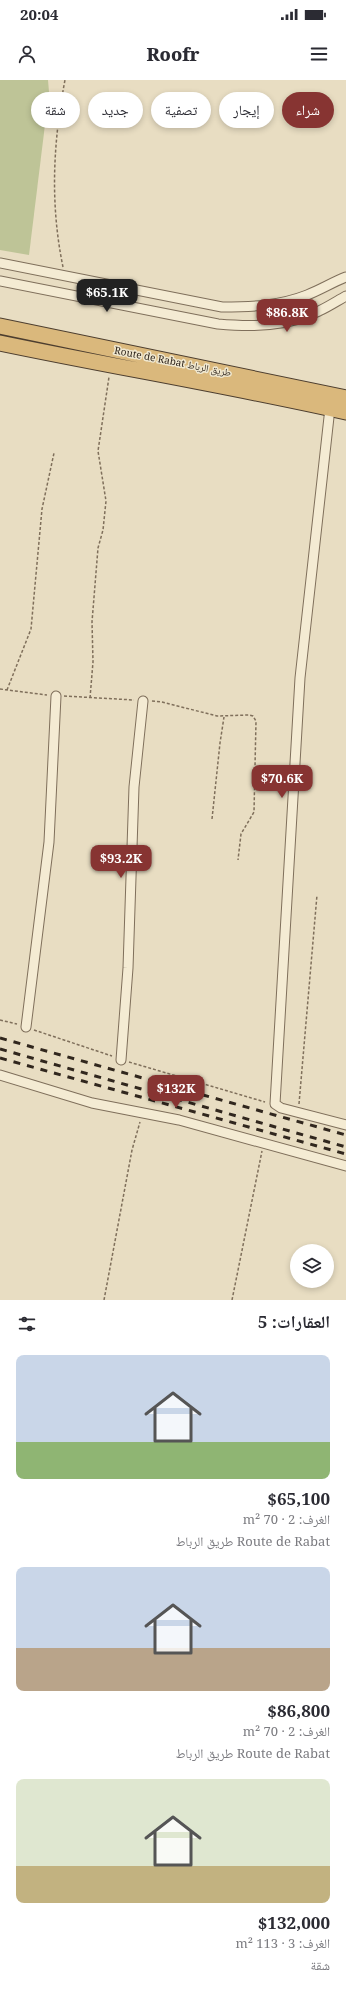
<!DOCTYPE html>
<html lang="ar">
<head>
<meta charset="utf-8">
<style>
	:root { --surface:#fff; --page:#f2f2f3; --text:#2b2b33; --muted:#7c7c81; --accent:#873432 }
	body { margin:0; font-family:"Noto Serif","Noto Naskh Arabic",serif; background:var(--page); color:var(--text); direction:rtl; height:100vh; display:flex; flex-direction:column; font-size:15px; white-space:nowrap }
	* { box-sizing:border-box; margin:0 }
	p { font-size:13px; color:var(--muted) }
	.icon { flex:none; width:22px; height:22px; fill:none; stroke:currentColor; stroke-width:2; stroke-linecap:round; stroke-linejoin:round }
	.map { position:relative; height:1220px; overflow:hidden; direction:ltr }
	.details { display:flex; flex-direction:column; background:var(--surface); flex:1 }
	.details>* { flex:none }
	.guide { position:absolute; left:12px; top:12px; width:322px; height:36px; direction:rtl; display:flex; gap:8px }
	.fabs { position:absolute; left:290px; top:1164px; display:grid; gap:8px }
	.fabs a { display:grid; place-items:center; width:44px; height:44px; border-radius:50%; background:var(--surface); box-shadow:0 2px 6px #0003; font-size:20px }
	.price { position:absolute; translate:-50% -34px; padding:0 9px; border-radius:8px; background:var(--accent); color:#fff; font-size:13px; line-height:26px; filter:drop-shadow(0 1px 2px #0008) }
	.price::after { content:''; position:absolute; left:50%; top:24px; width:12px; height:9px; margin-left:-6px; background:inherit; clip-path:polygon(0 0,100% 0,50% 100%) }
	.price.active { background:#222; color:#fff }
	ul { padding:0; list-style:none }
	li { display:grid; align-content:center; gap:8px; height:212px; padding:0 16px }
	li span { display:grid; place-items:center; height:124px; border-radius:8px; color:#555 }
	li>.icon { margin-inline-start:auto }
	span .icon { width:72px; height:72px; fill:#fffc; stroke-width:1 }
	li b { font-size:17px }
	h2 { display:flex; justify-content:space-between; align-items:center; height:48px; padding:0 16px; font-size:17px }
	.tag { padding:0 14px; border-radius:18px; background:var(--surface); box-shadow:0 2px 6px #0003; font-size:14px; line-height:36px }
	.tag.active { background:var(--accent); color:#fff }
	.status { display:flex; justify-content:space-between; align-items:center; height:28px; padding:0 20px; background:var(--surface); direction:ltr }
	.status svg { height:11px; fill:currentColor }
	header { display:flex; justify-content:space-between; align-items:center; height:52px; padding:0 16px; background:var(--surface); font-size:18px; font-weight:800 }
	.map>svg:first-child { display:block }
	.green { fill:#bec497 }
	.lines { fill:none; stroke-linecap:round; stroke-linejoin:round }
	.minor-casing { stroke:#7f6f5b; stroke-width:11 }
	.trunk-casing { stroke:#4d3e2f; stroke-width:17 }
	.path { stroke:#7f6f5b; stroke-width:1.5; stroke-dasharray:3 2; stroke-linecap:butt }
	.minor { stroke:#f4ebd3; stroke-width:9 }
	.trunk { stroke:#dab87c; stroke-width:15 }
	.rail { stroke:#31271e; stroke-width:3; stroke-dasharray:7 7; stroke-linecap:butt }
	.labels { text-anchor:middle; stroke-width:3; stroke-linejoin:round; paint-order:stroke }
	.street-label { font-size:10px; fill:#31271e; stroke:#f0e8d0 }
</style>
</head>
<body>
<div class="status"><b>20:04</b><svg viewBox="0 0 49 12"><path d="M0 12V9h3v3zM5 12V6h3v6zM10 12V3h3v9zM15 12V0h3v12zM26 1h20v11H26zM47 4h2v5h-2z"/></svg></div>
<header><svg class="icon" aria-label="menu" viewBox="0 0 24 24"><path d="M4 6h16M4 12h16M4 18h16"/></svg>Roofr<svg class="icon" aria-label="person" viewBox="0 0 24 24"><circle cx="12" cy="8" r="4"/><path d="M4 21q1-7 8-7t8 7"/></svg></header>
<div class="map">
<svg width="346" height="1220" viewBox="0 0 346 1220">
	<rect width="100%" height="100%" fill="#e8ddc2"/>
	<path class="green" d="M0,0H48L49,12L29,175L0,170Z"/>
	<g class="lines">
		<defs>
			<path id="minor" d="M0,183L222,227C251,227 279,226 307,215C320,210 333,202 346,197
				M0,201L218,244C253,247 287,247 319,231C328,227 337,221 346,216
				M330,328L300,598L275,1024L281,1028L346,1045
				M26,947L49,762L56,616
				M121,980L128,888L134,707L143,621
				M0,995L92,1023L179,1040L346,1086"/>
			<path id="trunk" d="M0,246L346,318
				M0,263C115,287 231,306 346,332"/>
		</defs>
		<use href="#minor" class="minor-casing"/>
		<use href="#trunk" class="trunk-casing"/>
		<path class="path" d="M63,187C50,124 53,63 65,0
			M0,609L47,615
			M7,610L31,549L42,429L54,373
			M64,616L134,620
			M90,618L93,582L92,542L98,468L103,450L106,421L98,371L109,297
			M152,621L162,622L217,636L249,635L253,636L256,641L254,732L241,754L238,780
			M212,739L220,663L224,637
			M0,940L17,944
			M34,950L112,976
			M129,982L265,1022
			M299,1024L317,815
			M104,1220L132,1070L140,1042
			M232,1220L262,1071"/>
		<use href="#minor" class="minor"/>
		<use href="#trunk" class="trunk"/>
		<path class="rail" d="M0,958L346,1055
			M0,969L346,1067
			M0,978L346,1074"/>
	</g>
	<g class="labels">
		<g class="street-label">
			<text transform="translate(173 281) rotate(11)" y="4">Route de Rabat طريق الرباط</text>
		</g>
	</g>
</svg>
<div class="fabs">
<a><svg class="icon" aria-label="layers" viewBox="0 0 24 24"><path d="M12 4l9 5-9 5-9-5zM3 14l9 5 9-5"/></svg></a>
</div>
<b class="price active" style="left:107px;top:233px">$65.1K</b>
<b class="price" style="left:287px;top:253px">$86.8K</b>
<b class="price" style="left:282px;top:719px">$70.6K</b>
<b class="price" style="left:121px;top:799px">$93.2K</b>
<b class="price" style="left:176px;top:1029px">$132K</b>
<div class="guide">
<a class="tag active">شراء</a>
<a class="tag">إيجار</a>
<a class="tag">تصفية</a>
<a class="tag">جديد</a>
<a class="tag">شقة</a>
</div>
</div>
<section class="details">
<h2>العقارات: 5<svg class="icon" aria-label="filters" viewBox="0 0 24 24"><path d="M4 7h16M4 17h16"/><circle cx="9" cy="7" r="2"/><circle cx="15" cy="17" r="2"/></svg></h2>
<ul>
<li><span style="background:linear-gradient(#c9d6e8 70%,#8fb573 0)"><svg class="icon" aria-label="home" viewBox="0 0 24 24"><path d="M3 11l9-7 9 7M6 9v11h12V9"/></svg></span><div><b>$65,100</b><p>الغرف: 2 · 70 m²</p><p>Route de Rabat طريق الرباط</p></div></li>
<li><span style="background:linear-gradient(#c9d6e8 65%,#b9a48a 0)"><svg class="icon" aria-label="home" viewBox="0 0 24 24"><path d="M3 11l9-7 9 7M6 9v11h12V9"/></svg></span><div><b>$86,800</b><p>الغرف: 2 · 70 m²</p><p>Route de Rabat طريق الرباط</p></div></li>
<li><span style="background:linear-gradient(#dfe7d0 70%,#c2b280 0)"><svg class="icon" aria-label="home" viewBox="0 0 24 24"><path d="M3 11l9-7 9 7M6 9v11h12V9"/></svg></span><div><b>$132,000</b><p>الغرف: 3 · 113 m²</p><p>شقة</p></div></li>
</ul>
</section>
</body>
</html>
